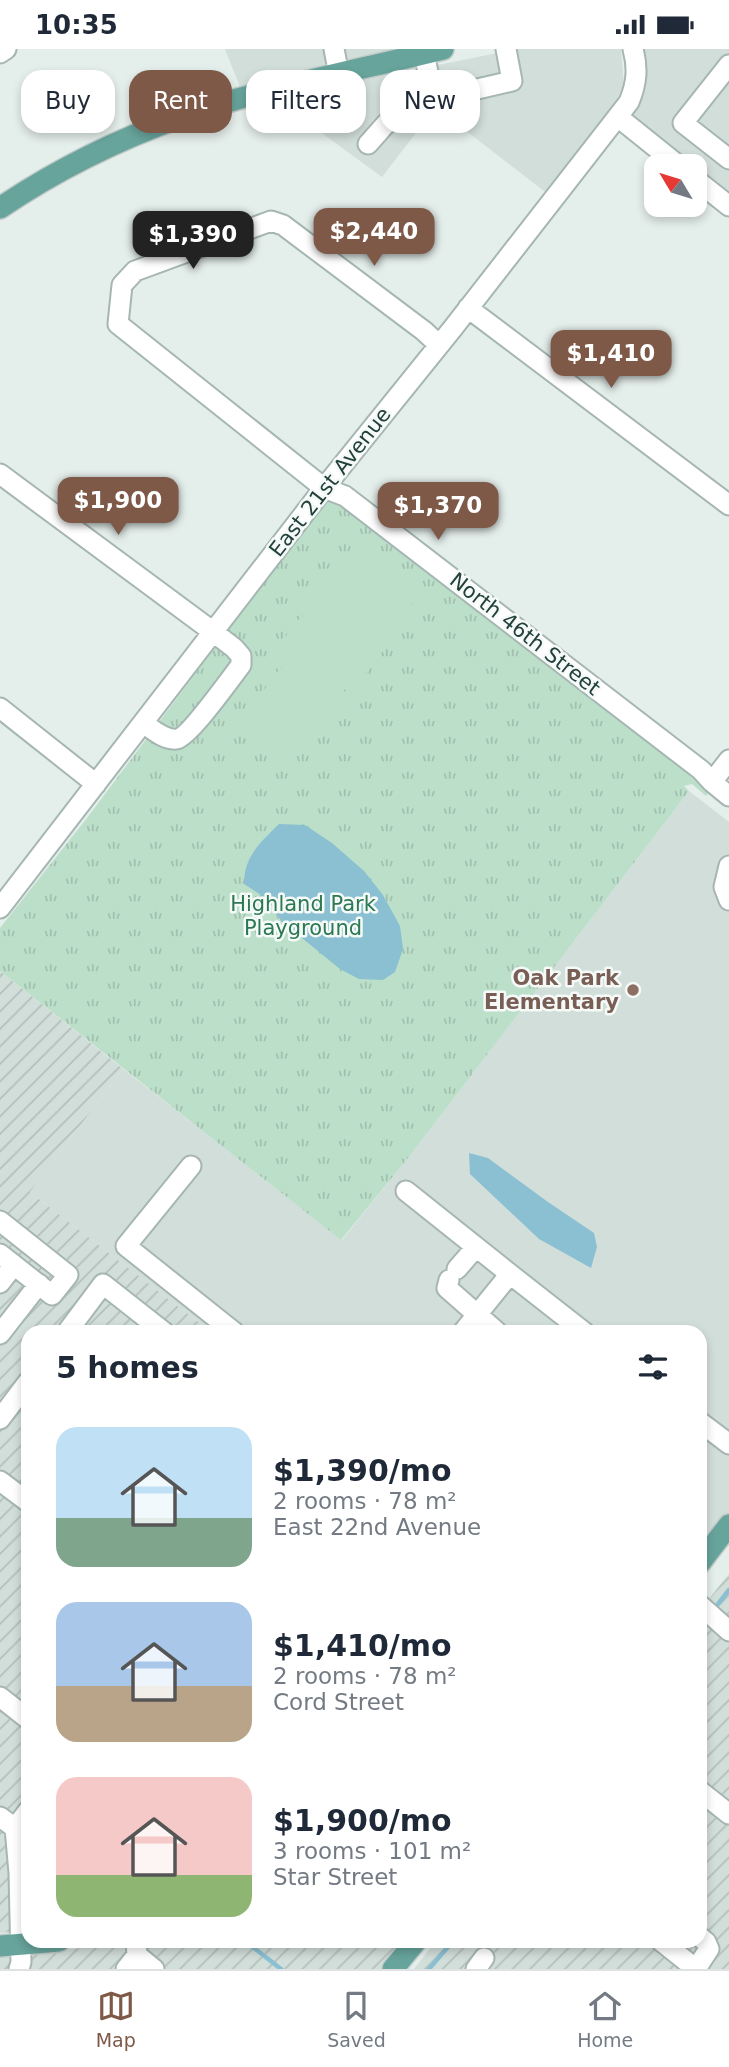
<!DOCTYPE html>
<html lang="en">
<head>
<meta charset="utf-8">
<style>
	:root { --surface:#fff; --page:#f2f2f3; --text:#1f2937; --muted:#747a83; --line:#e0e1e3; --accent:#7f5947 }
	body { margin:0; font-family:"DejaVu Sans",sans-serif; background:var(--page); color:var(--text); height:100vh; display:flex; flex-direction:column; font-size:26px; white-space:nowrap }
	* { box-sizing:border-box; margin:0 }
	p { font-size:23px; color:var(--muted) }
	.icon { flex:none; width:38px; height:38px; fill:none; stroke:currentColor; stroke-width:2; stroke-linecap:round; stroke-linejoin:round }
	.map { position:relative; flex:1; overflow:hidden }
	.details { position:absolute; left:21px; top:1276px; width:686px; height:623px; display:flex; flex-direction:column; background:var(--surface); border-radius:21px; box-shadow:0 4px 10px #0003 }
	.details>* { flex:none }
	.banner { position:absolute; left:21px; top:21px; width:688px; height:63px; display:flex; gap:14px }
	.needle { width:46px; rotate:308deg }
	.controls { position:absolute; left:644px; top:105px; display:grid; gap:14px }
	.controls a { display:grid; place-items:center; width:63px; height:63px; border-radius:14px; background:var(--surface); box-shadow:0 4px 10px #0003; font-size:35px }
	.price { position:absolute; translate:-50% -60px; padding:0 16px; border-radius:14px; background:var(--accent); color:#fff; font-size:23px; line-height:46px; filter:drop-shadow(0 2px 4px #0008) }
	.price::after { content:''; position:absolute; left:50%; top:42px; width:21px; height:16px; margin-left:-10px; background:inherit; clip-path:polygon(0 0,100% 0,50% 100%) }
	.price.selected { background:#222; color:#fff }
	ul { padding:0; list-style:none }
	li { display:flex; align-items:center; gap:21px; height:175px; padding:0 35px }
	li span { display:grid; place-items:center; flex:none; width:196px; height:140px; border-radius:21px; color:#555 }
	li>.icon { margin-inline-start:auto }
	span .icon { width:84px; height:84px; fill:#fffc; stroke-width:1 }
	li b { font-size:30px }
	h2 { display:flex; justify-content:space-between; align-items:center; height:84px; padding:0 35px; font-size:30px }
	.chip { padding:0 24px; border-radius:21px; background:var(--surface); box-shadow:0 4px 10px #0003; font-size:24px; line-height:63px }
	.chip.selected { background:var(--accent); color:#fff }
	.status { display:flex; justify-content:space-between; align-items:center; height:49px; padding:0 35px; background:var(--surface); direction:ltr }
	.status svg { height:19px; fill:currentColor }
	.dock { display:flex; justify-content:space-around; align-items:center; height:98px; border-top:2px solid var(--line); background:var(--surface); font-size:19px; color:var(--muted) }
	.dock a { display:grid; justify-items:center; gap:4px }
	.dock .selected { color:var(--accent) }
	.map>svg:first-child { display:block }
	.built { fill:#d2deda }
	.industrial { fill:url(#industrial-furrows) }
	.park { fill:url(#park-tufts) }
	.garden { fill:#bcdfca }
	.water { fill:#8bc0d3 }
	.lines { fill:none; stroke-linecap:round; stroke-linejoin:round }
	.stream { stroke:#8bc0d3; stroke-width:4.5 }
	.minor-casing { stroke:#a6b6b2; stroke-width:23 }
	.major-casing { stroke:#c1cac8; stroke-width:24 }
	.minor { stroke:#fff; stroke-width:19 }
	.major { stroke:#67a49c; stroke-width:21 }
	.education-dot { fill:#8d6e63; stroke:#f5faf8; stroke-width:2.5 }
	.labels { text-anchor:middle; stroke-width:5; stroke-linejoin:round; paint-order:stroke }
	.street-label { font-size:21px; fill:#23403b; stroke:#f5faf8 }
	.park-label { font-size:21px; fill:#2b7852; stroke:#f5faf8 }
	.education-label { font-size:21px; font-weight:bold; fill:#785e54; stroke:#f5faf8; text-anchor:end }
</style>
</head>
<body>
<div class="status"><b>10:35</b><svg viewBox="0 0 49 12"><path d="M0 12V9h3v3zM5 12V6h3v6zM10 12V3h3v9zM15 12V0h3v12zM26 1h20v11H26zM47 4h2v5h-2z"/></svg></div>
<div class="map">
<svg width="729" height="1920" viewBox="0 0 729 1920">
	<defs>
		<pattern id="industrial-furrows" width="10" height="10" patternUnits="userSpaceOnUse" patternTransform="scale(1.75)"><rect width="10" height="10" fill="#d2deda"/><path d="M-1 1l2-2M0 10L10 0M9 11l2-2" fill="none" stroke="#b4c0bc"/></pattern>
		<pattern id="park-tufts" width="24" height="20" patternUnits="userSpaceOnUse" patternTransform="scale(1.75)"><rect width="24" height="20" fill="#bcdfca"/><path d="M3 7l-1-3M5 7V3M7 7l1-3M15 17l-1-3M17 17v-4M19 17l1-3" fill="none" stroke="#a1c0ae"/></pattern>
	</defs>
	<rect width="100%" height="100%" fill="#e4eeea"/>
	<path class="built" d="M225,0H325L329,19L243,40L240,38Z
		M342,0H408L345,16Z
		M518,0H621L624,37L605,72L548,145L448,68L429,67L382,128L274,49Z
		M643,0H729V156L695,129V117H680L622,71Z
		M689,742L729,773V1464L700,1502V1283H211L30,1143L123,1020L342,1191L408,1109Z"/>
	<path class="industrial" d="M0,922L123,1020L30,1143L211,1283H28V1881L0,1884Z
		M729,1525V1920H414L436,1892H700V1561Z
		M153,1892H397L395,1902L381,1920H0V1907Z"/>
	<path class="park" d="M327,449L342,454L701,733L700,734L710,742L706,747L692,735L684,737L689,742L408,1109L341,1191L0,922V879L87,769Z"/>
	<path class="garden" d="M357,503L416,549L397,573L402,577L350,645L344,640L292,708L242,669L294,602L282,592L334,525L338,527Z"/>
	<path class="water" d="M279,775L305,776L332,794L364,822L383,846L400,877L403,900L395,923L383,931L359,930L340,920L281,872L273,858L261,846L244,835C244,807 260,794 279,775Z
		M469,1104L488,1109L548,1153L594,1184L597,1198L591,1219L539,1190L470,1125Z"/>
	<g class="lines">
		<path class="stream" d="M718,1555L729,1541
			M700,1576L701,1575
			M245,1892L281,1920
			M429,1920L453,1892"/>
		<defs>
			<path id="minor" d="M334,0L339,26
				M0,4L6,0
				M424,5L434,50L512,32L506,0
				M729,16L683,74L729,110
				M618,68L679,117
				M368,95C389,72 400,53 434,50
				M695,130L729,157
				M468,259L729,456
				M439,296L424,282L283,176L271,172L135,222L122,236L118,275L324,439L345,447L701,721L712,733L729,747
				M0,425L212,582L234,599L241,607V616C231,629 189,688 177,690C165,692 152,680 143,674
				M0,659L96,735
				M712,733L729,711
				M729,817L724,838L729,851
				M0,859L324,439L453,279L629,53C637,34 638,19 633,0
				M191,1117L126,1197L234,1283
				M406,1142L510,1225
				M0,1172L68,1226L52,1246L0,1205
				M457,1220L476,1198
				M449,1231L447,1239L497,1283
				M0,1234L14,1216
				M67,1283L103,1235L164,1283
				M463,1283L510,1225L584,1283
				M0,1285L39,1235
				M0,1370L28,1333
				M700,1373L729,1395
				M0,1432L28,1453
				M700,1556L729,1582
				M0,1648L28,1670
				M700,1742L729,1765
				M0,1768L15,1779L28,1762
				M15,1779L19,1824L21,1913L19,1920
				M661,1892L696,1920
				M137,1906L154,1920
				M126,1920L137,1906L136,1892
				M476,1920L484,1909
				M696,1920L709,1900L706,1893L700,1888"/>
			<path id="major" d="M0,159C56,121 117,91 181,68C266,38 356,22 443,0
				M700,1514L729,1476
				M0,1897L59,1892
				M393,1920L416,1892"/>
		</defs>
		<use href="#minor" class="minor-casing"/>
		<use href="#major" class="major-casing"/>
		<use href="#minor" class="minor"/>
		<use href="#major" class="major"/>
	</g>
	<circle class="education-dot" cx="633" cy="941" r="7"/>
	<g class="labels">
		<g class="street-label">
			<text transform="translate(330 433) rotate(-52)" y="7">East 21st Avenue</text>
			<text transform="translate(525 585) rotate(38)" y="7">North 46th Street</text>
		</g>
		<g class="park-label">
			<text x="303" y="862">Highland Park<tspan x="303" dy="24">Playground</tspan></text>
		</g>
		<g class="education-label">
			<text x="619" y="936">Oak Park<tspan x="619" dy="24">Elementary</tspan></text>
		</g>
	</g>
</svg>
<div class="controls">
<a><svg class="needle" viewBox="-14 -14 28 28"><path d="M0-13l5 13h-10z" fill="#e53935"/><path d="M0 13l5-13h-10z" fill="#747a83"/></svg></a>
</div>
<b class="price" style="left:374px;top:219px">$2,440</b>
<b class="price selected" style="left:193px;top:222px">$1,390</b>
<b class="price" style="left:611px;top:341px">$1,410</b>
<b class="price" style="left:118px;top:488px">$1,900</b>
<b class="price" style="left:438px;top:493px">$1,370</b>
<div class="banner">
<a class="chip">Buy</a>
<a class="chip selected">Rent</a>
<a class="chip">Filters</a>
<a class="chip">New</a>
</div>
<section class="details">
<h2>5 homes<svg class="icon" aria-label="filters" viewBox="0 0 24 24"><path d="M4 7h16M4 17h16"/><circle cx="9" cy="7" r="2"/><circle cx="15" cy="17" r="2"/></svg></h2>
<ul>
<li><span style="background:linear-gradient(#bfe0f5 65%,#7fa58c 0)"><svg class="icon" aria-label="home" viewBox="0 0 24 24"><path d="M3 11l9-7 9 7M6 9v11h12V9"/></svg></span><div><b>$1,390/mo</b><p>2 rooms · 78 m²</p><p>East 22nd Avenue</p></div></li>
<li><span style="background:linear-gradient(#a9c7e8 60%,#b9a48a 0)"><svg class="icon" aria-label="home" viewBox="0 0 24 24"><path d="M3 11l9-7 9 7M6 9v11h12V9"/></svg></span><div><b>$1,410/mo</b><p>2 rooms · 78 m²</p><p>Cord Street</p></div></li>
<li><span style="background:linear-gradient(#f6c9c9 70%,#8fb573 0)"><svg class="icon" aria-label="home" viewBox="0 0 24 24"><path d="M3 11l9-7 9 7M6 9v11h12V9"/></svg></span><div><b>$1,900/mo</b><p>3 rooms · 101 m²</p><p>Star Street</p></div></li>
</ul>
</section>
</div>
<nav class="dock">
<a class="selected"><svg class="icon" aria-label="map" viewBox="0 0 24 24"><path d="M3 6l6-2 6 2 6-2v14l-6 2-6-2-6 2zM9 4v14M15 6v14"/></svg>Map</a>
<a><svg class="icon" aria-label="saved" viewBox="0 0 24 24"><path d="M7 4h10v16l-5-4-5 4z"/></svg>Saved</a>
<a><svg class="icon" aria-label="home" viewBox="0 0 24 24"><path d="M3 11l9-7 9 7M6 9v11h12V9"/></svg>Home</a>
</nav>
</body>
</html>
